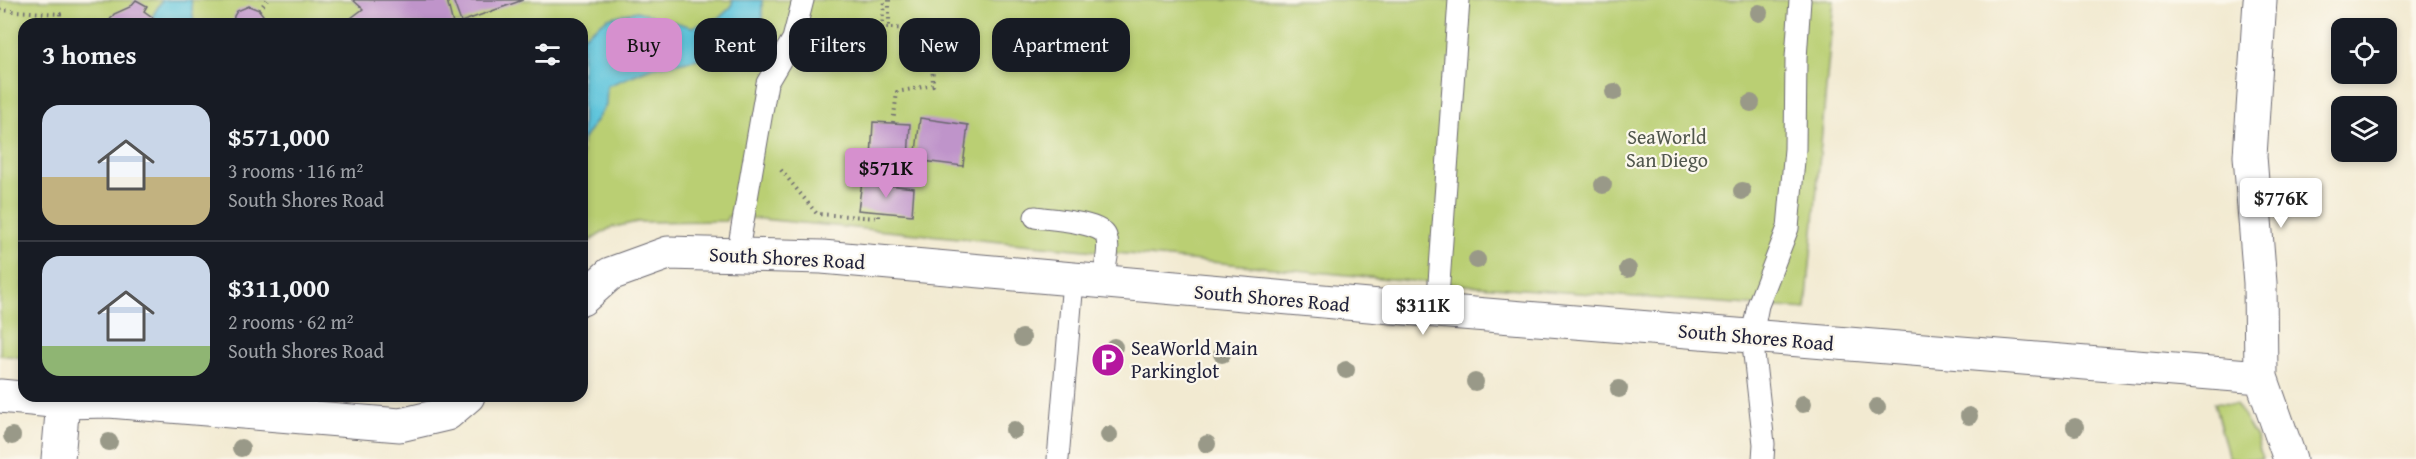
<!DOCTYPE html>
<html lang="en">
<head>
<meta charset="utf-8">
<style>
	:root { --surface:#171b24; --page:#20242c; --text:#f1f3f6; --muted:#9ea1a6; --line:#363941; --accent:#d690ce }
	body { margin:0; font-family:"Gentium Book Plus",serif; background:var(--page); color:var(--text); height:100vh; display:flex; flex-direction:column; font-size:22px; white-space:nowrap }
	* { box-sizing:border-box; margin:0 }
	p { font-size:20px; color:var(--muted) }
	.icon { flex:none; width:33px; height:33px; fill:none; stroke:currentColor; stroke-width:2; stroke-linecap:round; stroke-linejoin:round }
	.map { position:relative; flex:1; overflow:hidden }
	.drawer { position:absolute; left:18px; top:18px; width:570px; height:384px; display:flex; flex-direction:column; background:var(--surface); border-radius:18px; box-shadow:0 3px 9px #0003 }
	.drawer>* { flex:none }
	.banner { position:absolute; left:606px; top:18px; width:570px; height:54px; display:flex; gap:12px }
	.controls { position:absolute; left:2331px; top:18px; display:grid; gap:12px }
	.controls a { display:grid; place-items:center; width:66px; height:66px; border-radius:12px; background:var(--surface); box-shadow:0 3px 9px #0003; font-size:30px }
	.price { position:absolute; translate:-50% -51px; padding:0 14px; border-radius:6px; background:#fff; color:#222; font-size:20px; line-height:39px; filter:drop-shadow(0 2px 3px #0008) }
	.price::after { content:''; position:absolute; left:50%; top:36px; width:18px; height:14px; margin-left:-9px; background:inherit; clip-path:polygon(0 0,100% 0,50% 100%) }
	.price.selected { background:var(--accent); color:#111 }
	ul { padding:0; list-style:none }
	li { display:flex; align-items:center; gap:18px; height:150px; padding:0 24px }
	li+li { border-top:2px solid var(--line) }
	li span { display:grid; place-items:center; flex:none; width:168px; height:120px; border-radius:18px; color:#555 }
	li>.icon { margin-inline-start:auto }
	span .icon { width:72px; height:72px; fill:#fffc; stroke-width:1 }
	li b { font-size:26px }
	h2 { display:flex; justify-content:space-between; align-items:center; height:72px; padding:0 24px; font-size:26px }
	.tag { padding:0 21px; border-radius:18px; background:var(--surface); box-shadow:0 3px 9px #0003; font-size:21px; line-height:54px }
	.tag.selected { background:var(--accent); color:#111 }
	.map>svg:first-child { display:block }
	.green { fill:#bacf73; stroke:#6e7857; stroke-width:1.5 }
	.water { fill:#5fc5dc; stroke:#40748c; stroke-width:1.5 }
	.building { fill:#bf94ca }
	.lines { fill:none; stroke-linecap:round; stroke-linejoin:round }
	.service-casing { stroke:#6b6870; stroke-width:23 }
	.minor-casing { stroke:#6b6870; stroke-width:35 }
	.path { stroke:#6b6870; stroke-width:4; stroke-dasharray:1.5 4.5; stroke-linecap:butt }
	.service { stroke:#fff; stroke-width:21 }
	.minor { stroke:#fff; stroke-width:33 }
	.tree { fill:#998 }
	.labels { text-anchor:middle; stroke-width:4.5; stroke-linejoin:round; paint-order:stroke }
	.park-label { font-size:20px; fill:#50564c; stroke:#fbf7ec }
	.street-label { font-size:20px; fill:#22223b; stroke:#fbf7ec }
	.poi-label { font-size:20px; fill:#22223b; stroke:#fbf7ec; text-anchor:start }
</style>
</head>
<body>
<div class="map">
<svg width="2416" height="459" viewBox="0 0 2416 459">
	<rect width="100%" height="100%" fill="#fbf7ec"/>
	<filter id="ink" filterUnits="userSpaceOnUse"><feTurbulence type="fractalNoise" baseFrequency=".0167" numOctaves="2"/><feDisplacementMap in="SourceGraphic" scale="12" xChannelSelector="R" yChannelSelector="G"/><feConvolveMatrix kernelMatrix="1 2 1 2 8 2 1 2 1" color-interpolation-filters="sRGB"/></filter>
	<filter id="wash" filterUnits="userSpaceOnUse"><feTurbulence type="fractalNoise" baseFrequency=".008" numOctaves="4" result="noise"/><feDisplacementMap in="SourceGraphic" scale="24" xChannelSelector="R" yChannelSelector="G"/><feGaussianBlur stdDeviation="1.35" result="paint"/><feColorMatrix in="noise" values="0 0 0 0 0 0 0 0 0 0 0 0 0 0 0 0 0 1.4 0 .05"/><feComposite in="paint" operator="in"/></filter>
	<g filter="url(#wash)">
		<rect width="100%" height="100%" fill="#f2ead1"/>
		<path class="green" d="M0,0H1834L1806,309L1421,282L728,216L726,221L637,222L610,228L582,246V24H24V358L0,355Z
			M2214,403L2236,404L2257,439L2262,459H2229Z"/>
		<path class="water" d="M162,0H191L194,24H162L152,17Z
			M733,0H762V24L745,50L651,68L607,86L606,105L582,142V37L608,18L637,11L692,27L719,18L731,7Z"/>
		<g id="blocks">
			<path class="building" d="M136,0L147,6L144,11L162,24H107L114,14L130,7Z
				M353,0H447L453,24H343L363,9Z
				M453,0H523L461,22Z
				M249,6L259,10L263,15L264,24H233L234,16L237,11Z
				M920,118L968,125L963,166L915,160Z
				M873,122L910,124L908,161L871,159Z
				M862,182L914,188L912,215L858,210Z"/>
		</g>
	</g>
	<g filter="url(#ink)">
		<use href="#blocks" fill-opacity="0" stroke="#6b6870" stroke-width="1.5"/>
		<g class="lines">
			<defs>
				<path id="service" d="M1035,217C1049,219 1101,222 1106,236C1111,249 1104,270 1102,283
					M737,256L767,83L793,39L803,0
					M1437,311L1459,0
					M1058,459L1073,281
					M1763,459L1764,444L1752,336L1758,305L1788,228L1795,149L1796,58L1800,0"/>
				<path id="minor" d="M2260,0L2250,156L2260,283L2261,377L2290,459
					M582,299L610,274L668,253L822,257L1437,311L2261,377
					M0,396L63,402L109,401L400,425L447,414L468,396
					M58,459L63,402"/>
			</defs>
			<use href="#service" class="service-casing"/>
			<use href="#minor" class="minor-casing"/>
			<path class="path" d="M889,0V28L931,29L933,85L897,92L893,123
				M0,10L60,14L59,24
				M259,10L267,0
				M882,28L884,0
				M824,36L831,28H889
				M781,170L817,214L879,218V212"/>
			<use href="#service" class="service"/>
			<use href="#minor" class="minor"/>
		</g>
		<g class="tree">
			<circle cx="1759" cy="13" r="9"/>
			<circle cx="1614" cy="92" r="9"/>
			<circle cx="1751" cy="103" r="9"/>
			<circle cx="1603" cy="185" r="9"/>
			<circle cx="1742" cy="191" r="9"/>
			<circle cx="1477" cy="260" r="9"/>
			<circle cx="1628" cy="269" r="9"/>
			<circle cx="1022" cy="338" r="9"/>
			<circle cx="1114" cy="347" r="9"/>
			<circle cx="1222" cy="354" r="9"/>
			<circle cx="1346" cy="370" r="9"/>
			<circle cx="1475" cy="382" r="9"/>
			<circle cx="1619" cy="389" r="9"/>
			<circle cx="1803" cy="404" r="9"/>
			<circle cx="1877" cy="407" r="9"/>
			<circle cx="1969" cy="416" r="9"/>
			<circle cx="2075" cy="427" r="9"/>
			<circle cx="1014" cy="430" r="9"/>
			<circle cx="1109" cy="435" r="9"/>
			<circle cx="12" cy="436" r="9"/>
			<circle cx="109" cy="442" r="9"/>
			<circle cx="1207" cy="444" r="9"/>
			<circle cx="241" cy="448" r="9"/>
		</g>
	</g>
	<defs>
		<symbol id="parking-disc" viewBox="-11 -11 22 22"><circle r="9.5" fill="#b5179e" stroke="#fbf7ec"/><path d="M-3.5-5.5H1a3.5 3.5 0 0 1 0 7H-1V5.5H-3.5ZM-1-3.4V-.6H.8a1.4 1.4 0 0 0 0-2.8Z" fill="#fff"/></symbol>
	</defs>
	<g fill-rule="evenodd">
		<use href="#parking-disc" x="1089" y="341" width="38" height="38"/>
	</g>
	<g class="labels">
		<g class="park-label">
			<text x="1667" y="144">SeaWorld<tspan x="1667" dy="23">San Diego</tspan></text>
		</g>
		<g class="street-label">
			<text transform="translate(787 258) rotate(3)" y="7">South Shores Road</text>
			<text transform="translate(1272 298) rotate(5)" y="7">South Shores Road</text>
			<text transform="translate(1756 337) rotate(5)" y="7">South Shores Road</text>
		</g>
		<g class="poi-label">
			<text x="1131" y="355">SeaWorld Main<tspan x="1131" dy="23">Parkinglot</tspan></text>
		</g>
	</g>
</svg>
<div class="controls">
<a><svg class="icon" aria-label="locate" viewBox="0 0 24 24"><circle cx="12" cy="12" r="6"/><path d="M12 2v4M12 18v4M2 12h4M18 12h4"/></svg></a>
<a><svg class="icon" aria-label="layers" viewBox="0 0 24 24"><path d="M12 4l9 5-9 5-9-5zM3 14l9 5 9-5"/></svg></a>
</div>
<b class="price selected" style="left:886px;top:199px">$571K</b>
<b class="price" style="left:2281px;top:229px">$776K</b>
<b class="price" style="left:1423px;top:336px">$311K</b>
<div class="banner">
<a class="tag selected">Buy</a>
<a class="tag">Rent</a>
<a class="tag">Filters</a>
<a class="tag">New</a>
<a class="tag">Apartment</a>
</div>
<section class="drawer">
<h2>3 homes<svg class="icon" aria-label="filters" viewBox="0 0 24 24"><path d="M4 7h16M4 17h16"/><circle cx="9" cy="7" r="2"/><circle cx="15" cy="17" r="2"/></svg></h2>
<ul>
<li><span style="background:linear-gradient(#c9d6e8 60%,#c2b280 0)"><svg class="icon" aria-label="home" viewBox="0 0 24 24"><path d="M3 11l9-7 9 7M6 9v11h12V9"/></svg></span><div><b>$571,000</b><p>3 rooms · 116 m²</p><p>South Shores Road</p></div></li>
<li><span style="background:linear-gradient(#c9d6e8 75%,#8fb573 0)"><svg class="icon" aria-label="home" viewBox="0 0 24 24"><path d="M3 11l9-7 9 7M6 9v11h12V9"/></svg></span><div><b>$311,000</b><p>2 rooms · 62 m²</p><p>South Shores Road</p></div></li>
</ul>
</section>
</div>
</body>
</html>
